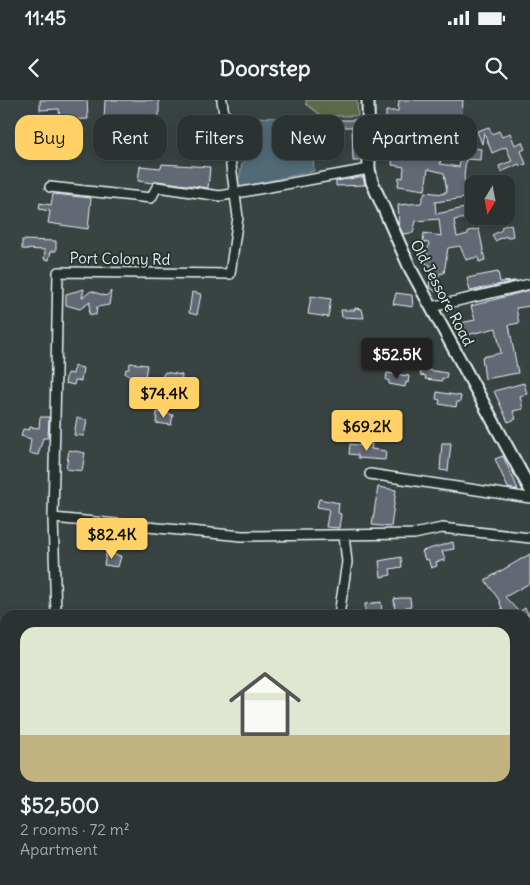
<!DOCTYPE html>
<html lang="en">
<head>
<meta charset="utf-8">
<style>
	:root { --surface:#2a3232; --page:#323a3a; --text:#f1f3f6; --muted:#a5aaac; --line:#464d4d; --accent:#ffd166 }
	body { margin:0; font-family:Delius,sans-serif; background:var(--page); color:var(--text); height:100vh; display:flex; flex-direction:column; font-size:19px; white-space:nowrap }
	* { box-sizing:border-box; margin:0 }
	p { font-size:16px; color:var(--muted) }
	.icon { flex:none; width:28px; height:28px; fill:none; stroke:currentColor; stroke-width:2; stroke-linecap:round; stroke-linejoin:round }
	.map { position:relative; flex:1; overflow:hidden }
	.side { position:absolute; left:0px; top:510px; width:530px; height:275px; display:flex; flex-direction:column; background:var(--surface); border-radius:15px 15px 0 0; box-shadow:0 2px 8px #0003,0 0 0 1px var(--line) }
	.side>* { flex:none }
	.top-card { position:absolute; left:15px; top:15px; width:500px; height:45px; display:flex; gap:10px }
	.needle { width:32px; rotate:190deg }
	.tools { position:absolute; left:465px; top:75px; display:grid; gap:10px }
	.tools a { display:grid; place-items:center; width:50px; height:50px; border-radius:10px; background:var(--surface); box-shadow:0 2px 8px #0003,0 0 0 1px var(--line); font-size:25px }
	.price { position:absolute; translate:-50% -42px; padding:0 11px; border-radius:5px; background:var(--accent); color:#111; font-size:16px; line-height:32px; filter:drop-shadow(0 1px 2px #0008) }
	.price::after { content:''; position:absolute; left:50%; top:30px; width:15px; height:11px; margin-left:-8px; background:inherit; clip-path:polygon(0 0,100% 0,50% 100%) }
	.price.active { background:#222; color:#fff }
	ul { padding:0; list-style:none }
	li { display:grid; align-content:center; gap:10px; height:265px; padding:0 20px }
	li span { display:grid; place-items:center; height:155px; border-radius:15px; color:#555 }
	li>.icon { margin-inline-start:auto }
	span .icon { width:90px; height:90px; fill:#fffc; stroke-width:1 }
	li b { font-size:21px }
	.tag { padding:0 18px; border-radius:15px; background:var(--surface); box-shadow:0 2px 8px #0003,0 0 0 1px var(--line); font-size:18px; line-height:45px }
	.tag.active { background:var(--accent); color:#111 }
	.status { display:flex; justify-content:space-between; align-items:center; height:35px; padding:0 25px; background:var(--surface); direction:ltr }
	.status svg { height:14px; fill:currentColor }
	header { display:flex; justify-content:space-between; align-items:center; height:65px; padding:0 20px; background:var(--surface); font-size:22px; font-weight:800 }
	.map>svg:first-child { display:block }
	.green { fill:#5b6b4c; stroke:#a2aea2 }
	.water { fill:#516a75; stroke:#8da0a9 }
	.building { fill:#636774; stroke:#e8f1f8 }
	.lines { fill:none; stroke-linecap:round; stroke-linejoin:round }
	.minor-casing { stroke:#e8f1f8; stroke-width:12 }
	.major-casing { stroke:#e8f1f8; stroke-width:15 }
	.minor { stroke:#26332d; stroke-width:9 }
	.major { stroke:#26332d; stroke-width:11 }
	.labels { text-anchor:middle; stroke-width:4; stroke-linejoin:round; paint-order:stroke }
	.street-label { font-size:15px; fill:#e8f1f8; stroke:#26332d }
</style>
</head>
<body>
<div class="status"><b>11:45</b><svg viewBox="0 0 49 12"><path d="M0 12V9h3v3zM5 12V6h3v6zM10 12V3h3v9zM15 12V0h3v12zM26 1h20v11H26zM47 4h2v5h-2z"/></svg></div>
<header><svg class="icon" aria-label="back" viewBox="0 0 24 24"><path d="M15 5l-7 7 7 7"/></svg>Doorstep<svg class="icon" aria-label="search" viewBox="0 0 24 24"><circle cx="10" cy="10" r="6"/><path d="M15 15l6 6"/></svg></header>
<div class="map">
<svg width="530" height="785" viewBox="0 0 530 785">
	<rect width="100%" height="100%" fill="#384342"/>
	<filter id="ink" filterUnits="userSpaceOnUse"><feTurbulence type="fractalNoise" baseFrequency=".02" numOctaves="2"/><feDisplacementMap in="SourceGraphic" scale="10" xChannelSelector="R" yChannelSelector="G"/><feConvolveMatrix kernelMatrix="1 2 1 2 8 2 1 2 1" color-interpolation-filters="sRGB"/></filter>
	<g filter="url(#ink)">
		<path class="green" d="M306,0H357L358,16H322L306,4Z
			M5,776V780H84L121,785H0Z"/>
		<path class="water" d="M252,17L311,19L314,71L237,88Z"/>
		<path class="building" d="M40,0H87L88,19L60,20L59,9L40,10Z
			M105,0H159V20L104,19Z
			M399,0H463L462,19L427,17L425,45L418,44L419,56L441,60L440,64L459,67L462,46L481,49L480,60L466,59L464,77L466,90L474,89V97L435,102L436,114L474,106V117L454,120L457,137L468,134V131L479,129L485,160L479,162L478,157L466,160L460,146L448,148L444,173L439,174L436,192L429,187L430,181H434L430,165L426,164L429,143L423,142L424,133L441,136L439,119L416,121L413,133L403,134L399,126L398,105L421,103L425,92L444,94V92H447L444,73L428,69L425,90L398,86L399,77L403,78L404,67L392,65L393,55H388V49H390L391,19L386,18V11H398Z
			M337,20H359L360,61H353L352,27H337Z
			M489,27L492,34L499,31L502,37L510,33L515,45L522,42L525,49L521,51L526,64L520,66L519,64L501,72L499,66L512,61L506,47L492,53L484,32L482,44L477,31Z
			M162,64L210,67L208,88L158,81L153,83L138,81L140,66L161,68Z
			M360,77H363L365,85L336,86V81Z
			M53,94L91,98L88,129L48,123L50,111L39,109L40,103L51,105Z
			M511,124L513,136L507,138L506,136L495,141L492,135L502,130L501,127Z
			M22,140L56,141V151H51L49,160L44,159L45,150L22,149Z
			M498,172L500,182L515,181L470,191L467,178Z
			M84,189L82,198L91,191L106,196L111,191L109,205L97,207L96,215L89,214L90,202L80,209L66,205V194Z
			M530,190V206L516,208L519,223L509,225L518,273L485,279L482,257L501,253L496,228L463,236L461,223L475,220L471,206Z
			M192,192L201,194L197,215L189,213Z
			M396,193L412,195L413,207L393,204Z
			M311,196L331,199L328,217L308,214Z
			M355,208L362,209L364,218L342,217L341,210H355Z
			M130,263L147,265L145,277L139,276V278L125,274L126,269H129Z
			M74,266L83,268L81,281L75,280L74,285L65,283L67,273L73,274Z
			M421,269L447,273L446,279L442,278V281L425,279L426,276L420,275Z
			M165,272L182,275L181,285L175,284V288L156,285L153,298L146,297L149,278L160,280Z
			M387,273L409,276L408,283L406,282L405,287L389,284V281L386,280Z
			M524,283L527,294L520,296L523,309L513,311L516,319L508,322L494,291Z
			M437,292L461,296L460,302H457L456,307L439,304L440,300L436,299Z
			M157,312L173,315L171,325L156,323Z
			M40,317H49L48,338H43L38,355L29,353L31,339L21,336L23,329L29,330L30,327L39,328Z
			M77,318L87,320L84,336L74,335Z
			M364,342L372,344L371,349L386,351L385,360L358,358V355L349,354L350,344L363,346Z
			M442,343H451L448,371L440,370Z
			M69,350L85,353L82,371L66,369Z
			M503,356L518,389L517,390L508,388L495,359Z
			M378,387L396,390L391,427L372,425Z
			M319,399L339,403L338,413L341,414L339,428L326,427L329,409L317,407Z
			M453,442L454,449L442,451L445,460L436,462L437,466L431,468L428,459L425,460L422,451Z
			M106,453L121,456L118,467L104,465Z
			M530,454V483L505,497L519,512L525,508L529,515H504L499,500L485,480Z
			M401,457L402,467L390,469L391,475L381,477L379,461Z
			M400,498H410L411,506L406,507L409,515H395L394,499Z
			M381,502L382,513L365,514V504Z"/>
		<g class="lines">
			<defs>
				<path id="minor" d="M50,87L151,98L157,87L220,96L369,69
					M431,207L530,184
					M370,374L530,398
					M53,418L242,436L414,434L442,428L530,438
					M56,515L53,418L58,172L230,174L238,117L222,0
					M339,515L347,462L344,435
					M525,753L530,754
					M0,761L5,762
					M340,780L341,785
					M128,785L129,780
					M253,785V780"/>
				<path id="major" d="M368,0L369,69L372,82L410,168L530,389"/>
			</defs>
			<use href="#minor" class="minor-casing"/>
			<use href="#major" class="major-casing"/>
			<use href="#minor" class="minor"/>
			<use href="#major" class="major"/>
		</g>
	</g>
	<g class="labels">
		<g class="street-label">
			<text transform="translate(120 159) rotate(1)" y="5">Port Colony Rd</text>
			<text transform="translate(442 193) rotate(62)" y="5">Old Jessore Road</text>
		</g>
	</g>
</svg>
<div class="tools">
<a><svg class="needle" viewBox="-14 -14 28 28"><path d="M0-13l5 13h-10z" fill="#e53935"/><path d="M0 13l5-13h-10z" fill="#a5aaac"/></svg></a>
</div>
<b class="price active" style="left:397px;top:280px">$52.5K</b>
<b class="price" style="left:164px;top:319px">$74.4K</b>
<b class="price" style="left:367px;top:352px">$69.2K</b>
<b class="price" style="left:112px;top:460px">$82.4K</b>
<div class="top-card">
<a class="tag active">Buy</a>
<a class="tag">Rent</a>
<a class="tag">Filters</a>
<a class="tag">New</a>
<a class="tag">Apartment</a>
</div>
<section class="side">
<ul>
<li><span style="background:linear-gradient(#dfe7d0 70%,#c2b280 0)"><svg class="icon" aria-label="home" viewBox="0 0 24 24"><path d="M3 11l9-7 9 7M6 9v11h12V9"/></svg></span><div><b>$52,500</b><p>2 rooms · 72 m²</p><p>Apartment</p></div></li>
</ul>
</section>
</div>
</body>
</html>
